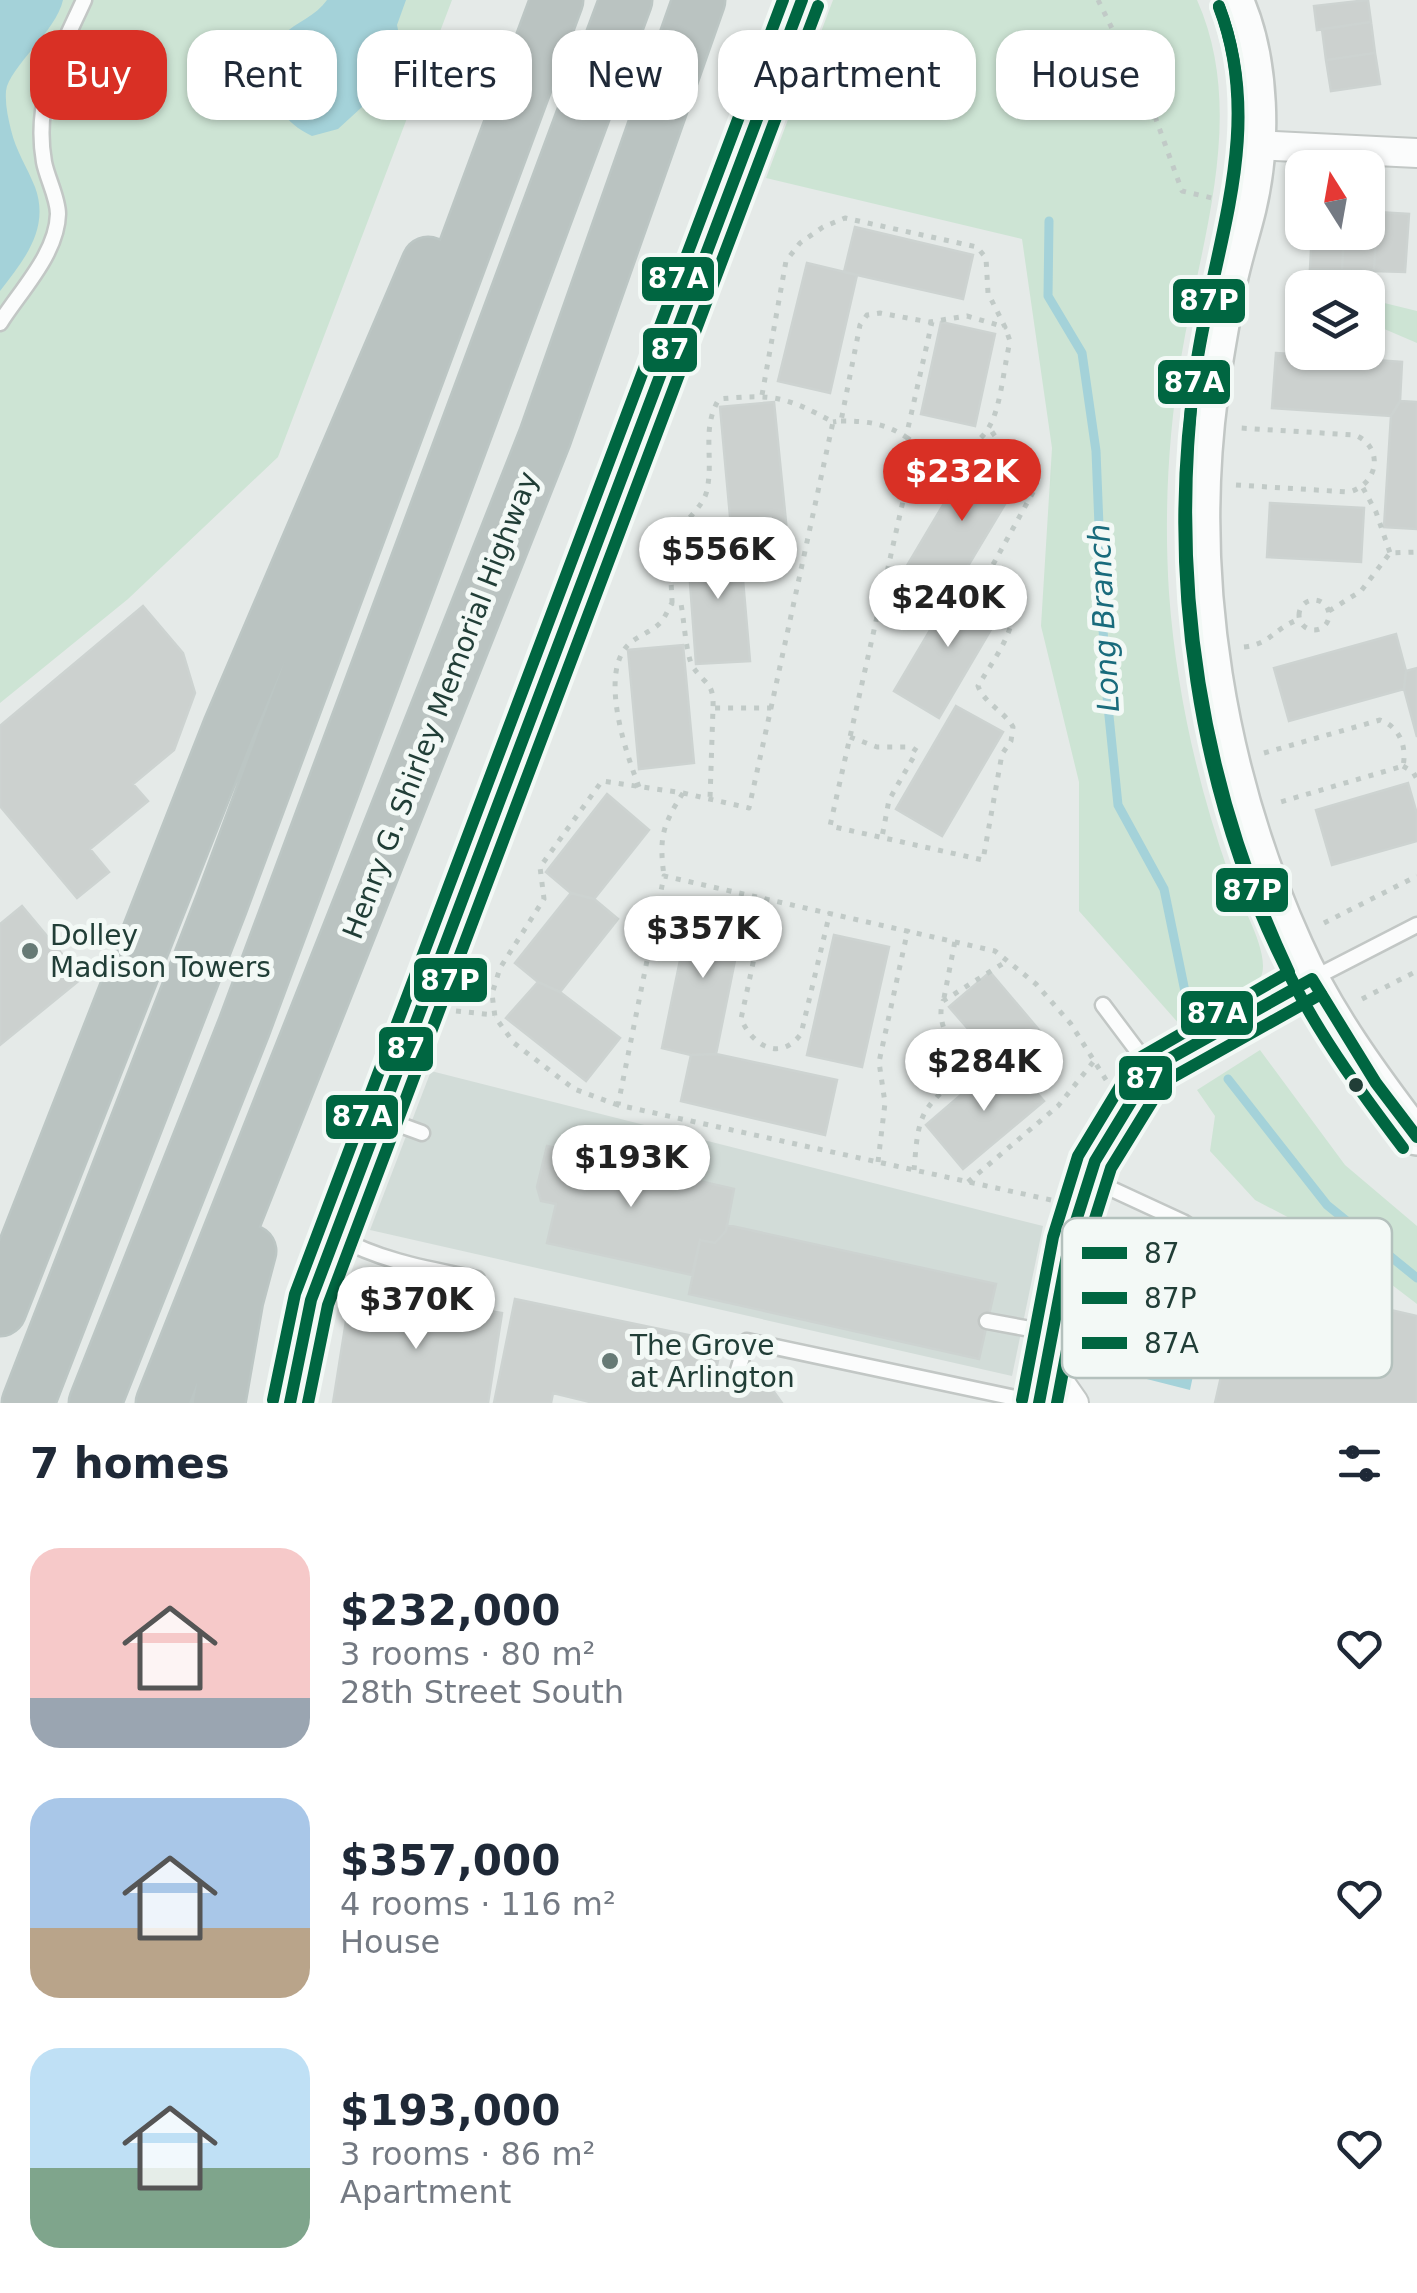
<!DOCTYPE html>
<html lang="en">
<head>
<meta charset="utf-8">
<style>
	:root { --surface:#fff; --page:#f6f6f7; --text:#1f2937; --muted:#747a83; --accent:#d93025 }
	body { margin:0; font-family:"DejaVu Sans",sans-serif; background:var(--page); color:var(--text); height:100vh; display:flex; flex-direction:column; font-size:38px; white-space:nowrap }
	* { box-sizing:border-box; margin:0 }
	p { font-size:32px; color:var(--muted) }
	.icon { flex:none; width:55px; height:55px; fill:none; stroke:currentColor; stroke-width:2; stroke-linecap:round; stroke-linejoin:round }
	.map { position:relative; height:1403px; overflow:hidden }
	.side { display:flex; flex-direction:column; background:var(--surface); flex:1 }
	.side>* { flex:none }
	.guide { position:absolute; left:30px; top:30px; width:1358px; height:90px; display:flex; gap:20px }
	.needle { width:65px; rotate:349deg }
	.buttons { position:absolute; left:1285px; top:150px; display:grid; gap:20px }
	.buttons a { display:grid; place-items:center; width:100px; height:100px; border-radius:20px; background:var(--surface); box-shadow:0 2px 8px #0004; font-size:50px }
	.price { position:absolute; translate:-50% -85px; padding:0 22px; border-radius:35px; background:#fff; color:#222; font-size:32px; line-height:65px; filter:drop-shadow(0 2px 5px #0008) }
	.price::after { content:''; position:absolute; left:50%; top:60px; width:30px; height:22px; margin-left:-15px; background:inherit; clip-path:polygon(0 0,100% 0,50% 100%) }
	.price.on { background:var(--accent); color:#fff }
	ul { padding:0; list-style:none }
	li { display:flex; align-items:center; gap:30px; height:250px; padding:0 30px }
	li span { display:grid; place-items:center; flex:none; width:280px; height:200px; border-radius:30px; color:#555 }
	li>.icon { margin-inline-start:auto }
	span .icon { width:120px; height:120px; fill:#fffc; stroke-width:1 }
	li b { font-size:42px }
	h2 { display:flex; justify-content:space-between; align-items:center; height:120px; padding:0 30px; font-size:42px }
	.tag { padding:0 35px; border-radius:30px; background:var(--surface); box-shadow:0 2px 8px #0004; font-size:35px; line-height:90px }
	.tag.on { background:var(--accent); color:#fff }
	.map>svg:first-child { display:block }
	.built { fill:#d2dcd8 }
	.green { fill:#cde4d4 }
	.water { fill:#a4d2d9 }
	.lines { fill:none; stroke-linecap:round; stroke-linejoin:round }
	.stream { stroke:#a4d2d9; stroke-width:9 }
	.building { fill:#ccd1cf; stroke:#cdd3d1; stroke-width:2.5 }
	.service-casing { stroke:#c2c7c5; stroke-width:19 }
	.minor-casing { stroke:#c2c7c5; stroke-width:32 }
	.tertiary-casing { stroke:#c2c7c5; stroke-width:40 }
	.motorway-casing { stroke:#bcc6c4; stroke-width:55 }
	.path { stroke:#c1cac7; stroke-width:5; stroke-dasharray:5 8; stroke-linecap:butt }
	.service { stroke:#fbfcfc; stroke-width:14 }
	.minor { stroke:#fbfcfc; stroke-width:28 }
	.tertiary { stroke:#fbfcfc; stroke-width:35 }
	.motorway { stroke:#bac3c1; stroke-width:50 }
	.bus-1-casing { stroke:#f3f9f6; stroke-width:20 }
	.bus-2-casing { stroke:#f3f9f6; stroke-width:20 }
	.bus-3-casing { stroke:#f3f9f6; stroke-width:20 }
	.bus-1 { stroke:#006641; stroke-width:12 }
	.bus-2 { stroke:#006641; stroke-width:12 }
	.bus-3 { stroke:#006641; stroke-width:12 }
	.poi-dot { fill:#667a75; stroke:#f3f9f6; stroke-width:4 }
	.bus-dot { fill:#213e37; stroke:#f3f9f6; stroke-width:4 }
	.labels { text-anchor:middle; stroke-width:10; stroke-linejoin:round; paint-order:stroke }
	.street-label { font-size:28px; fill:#213e37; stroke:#f3f9f6 }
	.poi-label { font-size:28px; fill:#213e37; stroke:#f3f9f6; text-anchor:start }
	.water-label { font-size:30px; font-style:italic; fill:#196b7c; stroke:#f3f9f6 }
	.key { fill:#f3f9f6; stroke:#b4c1bd; stroke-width:2.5 }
	.key-label { font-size:28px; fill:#213e37 }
	.line-badge { stroke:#f3f9f6; stroke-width:4 }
	.badge-label { font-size:28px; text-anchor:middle; font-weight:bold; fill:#fff }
</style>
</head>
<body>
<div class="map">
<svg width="1417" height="1403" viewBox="0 0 1417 1403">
	<rect width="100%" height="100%" fill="#e5eae8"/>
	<path class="built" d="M431,1071L1043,1226L1012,1376L370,1230Z"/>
	<path class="green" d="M0,0H452L278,457L128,599L0,703Z
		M833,0H1197C1248,114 1200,243 1181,358C1168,435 1164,515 1169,593C1176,689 1197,783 1229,874C1238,899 1269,949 1262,974C1256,993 1199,1016 1181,1026L1079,911V782L1041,626L1052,448L1022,239L766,178Z
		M1368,299L1417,311V343L1368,322Z
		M1260,1050L1345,1165L1417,1226V1304L1337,1243L1255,1200L1210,1151L1215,1116L1197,1090Z"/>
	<path class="water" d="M0,0H63C56,32 9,67 6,91C5,105 8,117 11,130C16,151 27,167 35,187C50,228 25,259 0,291Z
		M327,0H406L397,25L402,49L395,69L374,96L338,129L312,136C283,122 274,104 272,72C271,57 271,47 283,35C296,22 316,16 327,0Z
		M1130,1342L1197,1357L1190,1390L1123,1373Z"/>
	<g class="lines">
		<path class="stream" d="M1049,221L1048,296L1082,353L1096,451L1105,676L1118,805L1164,889L1189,1011
			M1228,1079L1327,1205L1417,1278"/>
	</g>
	<path class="building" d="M1368,0L1371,22L1317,30L1314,6Z
		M1371,22L1375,53L1326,60L1322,29Z
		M1375,53L1380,84L1331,91L1326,60Z
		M1368,212H1377L1374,271L1342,270L1344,232H1368Z
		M1377,212L1409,214L1405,272L1374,271Z
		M855,227L973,255L963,299L844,272Z
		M1312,232H1344L1342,270L1310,269Z
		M807,263L857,275L830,393L778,381Z
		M941,322L995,334L975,426L921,414Z
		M1276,353L1402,362L1400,401L1391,416L1272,408Z
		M1400,401L1417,402V529L1384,527L1391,416Z
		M774,402L789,552L741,557L732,538L720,407Z
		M977,448L1023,474L947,601L902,574Z
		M1270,503L1364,508L1361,562L1267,557Z
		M732,538L741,557L750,661L696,664L687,542Z
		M958,583L1003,609L939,718L894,691Z
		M143,606L183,653L195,693L174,750L133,784L148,801L90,849L109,872L77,898L0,806V726Z
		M1396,634L1406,671L1404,689L1289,721L1274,668Z
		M683,645L694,763L639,769L628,650Z
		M1417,668V737L1404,689L1406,671Z
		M956,706L1003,732L942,836L896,809Z
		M1408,783L1417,814V841L1332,865L1316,810Z
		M607,794L649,830L594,899L571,893L546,872Z
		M571,893L594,899L618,919L560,992L538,982L515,963Z
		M692,902L744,916L716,1054L691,1055L662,1048Z
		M22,906L82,978L0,1045V924Z
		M834,935L889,947L862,1067L807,1055Z
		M990,972L1056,1050L1024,1078L998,1063L949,1007Z
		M538,982L560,992L620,1038L586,1081L506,1018Z
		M716,1054L837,1080L825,1135L681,1101L691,1055Z
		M998,1063L1024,1078L1044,1101L963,1169L926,1125Z
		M547,1146L734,1189L726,1231L715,1243L700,1240L692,1275L547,1243L556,1204L541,1201L537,1187Z
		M727,1225L996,1284L979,1359L689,1294L700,1240L715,1243L726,1231Z
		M1249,1254L1378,1284L1373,1306L1417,1316V1403H1215Z
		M366,1292L502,1313L488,1403H333L349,1302Z
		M515,1299L722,1342L714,1379L741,1385L748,1395L767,1382L782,1403H594L553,1393L551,1403H494Z"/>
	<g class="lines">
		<defs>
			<path id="service" d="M0,323C20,291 57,254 58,214C58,198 47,178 44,162C33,99 59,55 84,0
				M1312,979L1417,925
				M1103,1005L1151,1069
				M381,1118L422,1133
				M1090,1179L1183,1222L1209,1239
				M336,1236C380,1261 428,1269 477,1279L471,1309
				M398,1297L403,1264
				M987,1321L1052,1333
				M734,1383L747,1341L1039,1403"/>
			<path id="minor" d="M1257,145L1417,153
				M1046,1363L1074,1403
				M1039,1403L1070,1240L1095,1161L1151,1069L1312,979"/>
			<path id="tertiary" d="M1235,0C1262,60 1263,145 1248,208C1242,233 1234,257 1229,281C1222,318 1215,356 1210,393C1185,579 1218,776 1295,946C1325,1014 1372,1078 1417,1137
				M290,1403L311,1300L802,0"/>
			<path id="motorway" d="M0,1310L229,728L428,263
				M28,1403L221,905L557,0
				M95,1403L244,1027L626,0
				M162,1403L545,437L699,0
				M219,1403L237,1300L250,1251"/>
		</defs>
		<use href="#service" class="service-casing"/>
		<use href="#minor" class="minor-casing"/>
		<use href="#tertiary" class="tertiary-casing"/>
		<use href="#motorway" class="motorway-casing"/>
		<path class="path" d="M1098,0L1153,111L1182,191L1212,198
			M762,395L786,261L800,243L823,227L845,218L977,247L986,258L988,293L1005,327L967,316L929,322L880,313L867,315L860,325L841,421L833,422
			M841,421C866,421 885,423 906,437L932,322
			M906,437L916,444L914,452C1003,461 995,410 1010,341L1005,327
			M977,443L999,446
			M914,452L830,826L983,860L1002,754L1011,741L1013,727C1004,711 984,703 978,686C988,668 1021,625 1010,606C1005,597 995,589 989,581L990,570L1037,485C1027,463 1003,451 991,430
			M1236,485L1349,492C1379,484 1384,447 1355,435L1240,428
			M1363,488L1376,512L1390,553
			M1299 615a15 15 0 1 1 30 0a15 15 0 1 1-30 0Z
			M672,603C672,581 666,555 677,534C685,520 704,506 707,490C714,457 701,429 719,399C773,394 785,396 833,422L771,708
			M1329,611L1361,591L1390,553L1417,552
			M1244,647C1271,644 1274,628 1300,619
			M850,737L877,747H911L917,751L889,800L882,837
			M1264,753L1380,720C1400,727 1407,747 1403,766L1277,803
			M1403,766L1413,772L1417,779
			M639,787C626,753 599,675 628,645C637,636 651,632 660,623C665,618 668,609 672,603L681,604C684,619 686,656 693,667C706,686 714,682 713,708
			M683,793L749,808L771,708H713L710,799
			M767,898L741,1019C753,1046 780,1062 801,1034L830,912
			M1324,923L1417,876
			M944,998L955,941
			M1362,999L1417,971
			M456,1011L495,1015
			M618,1105L574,1089L514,1043L495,1017L492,994L500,968L544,899L540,867L602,781L683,793C662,826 659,838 664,876
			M878,1162L885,1103L879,1062L908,929
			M914,1170C916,1151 916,1125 927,1109C936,1095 951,1087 954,1070C958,1044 934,1027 943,1001L1007,961
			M968,1182L1058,1106L1094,1061
			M1051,1200L618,1105L664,876L995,951L1036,984L1071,1024L1108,1083"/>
		<use href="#service" class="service"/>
		<use href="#minor" class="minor"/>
		<use href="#tertiary" class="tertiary"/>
		<use href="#motorway" class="motorway"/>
		<defs>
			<path id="bus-1" d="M1312,979L1376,1083L1417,1137
				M290,1403L311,1300L802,0
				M1039,1403L1070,1240L1095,1161L1151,1069L1312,979"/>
			<path id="bus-2" d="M1219,6C1266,131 1216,240 1197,363C1164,569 1196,798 1294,984C1324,1042 1363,1095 1403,1148
				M308,1403L328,1305L818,6
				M1057,1403L1087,1244L1111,1168L1164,1082L1321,994"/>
			<path id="bus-3" d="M273,1400L295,1294L783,0
				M1022,1400L1053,1237L1078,1156L1136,1060L1289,972C1201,786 1170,584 1194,380C1209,255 1267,131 1219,7"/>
		</defs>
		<use href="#bus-1" class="bus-1-casing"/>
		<use href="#bus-2" class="bus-2-casing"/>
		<use href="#bus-3" class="bus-3-casing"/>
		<use href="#bus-1" class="bus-1"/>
		<use href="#bus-2" class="bus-2"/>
		<use href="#bus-3" class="bus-3"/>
	</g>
	<g class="poi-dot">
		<circle cx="30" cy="951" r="10"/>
		<circle cx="610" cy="1361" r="10"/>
	</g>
	<circle class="bus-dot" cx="1356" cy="1085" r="9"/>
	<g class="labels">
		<g class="street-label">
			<text transform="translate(440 705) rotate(-69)" y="10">Henry G. Shirley Memorial Highway</text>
		</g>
		<g class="poi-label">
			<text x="50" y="945">Dolley<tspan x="50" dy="32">Madison Towers</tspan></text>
			<text x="630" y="1355">The Grove<tspan x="630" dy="32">at Arlington</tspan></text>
		</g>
		<g class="water-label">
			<text transform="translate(1104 618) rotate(-93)" y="10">Long Branch</text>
		</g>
	</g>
	<rect x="1062" y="1218" width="330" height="160" rx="15" class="key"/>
	<rect x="1082" y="1247" width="45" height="12" fill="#006641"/>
	<rect x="1082" y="1292" width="45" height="12" fill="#006641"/>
	<rect x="1082" y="1337" width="45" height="12" fill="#006641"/>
	<g class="key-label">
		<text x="1144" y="1263">87</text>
		<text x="1144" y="1308">87P</text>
		<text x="1144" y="1353">87A</text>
	</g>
	<g class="line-badge">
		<rect x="640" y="255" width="76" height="48" rx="10" fill="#006641"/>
		<rect x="1171" y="277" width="76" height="48" rx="10" fill="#006641"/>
		<rect x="641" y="326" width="58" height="48" rx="10" fill="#006641"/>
		<rect x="1156" y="358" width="76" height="48" rx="10" fill="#006641"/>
		<rect x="1214" y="866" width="76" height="48" rx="10" fill="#006641"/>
		<rect x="412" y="956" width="77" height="48" rx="10" fill="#006641"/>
		<rect x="1179" y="989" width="76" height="48" rx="10" fill="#006641"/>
		<rect x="377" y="1025" width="58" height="48" rx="10" fill="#006641"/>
		<rect x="1117" y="1054" width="57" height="48" rx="10" fill="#006641"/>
		<rect x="324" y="1093" width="76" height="48" rx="10" fill="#006641"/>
	</g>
	<g class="badge-label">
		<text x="678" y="288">87A</text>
		<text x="1209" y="310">87P</text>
		<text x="670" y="359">87</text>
		<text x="1194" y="392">87A</text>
		<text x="1252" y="900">87P</text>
		<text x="450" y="990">87P</text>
		<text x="1217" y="1023">87A</text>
		<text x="406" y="1058">87</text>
		<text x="1145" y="1088">87</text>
		<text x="362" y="1126">87A</text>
	</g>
</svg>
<div class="buttons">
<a><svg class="needle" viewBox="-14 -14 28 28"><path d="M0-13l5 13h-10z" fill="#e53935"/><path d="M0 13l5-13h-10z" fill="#747a83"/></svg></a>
<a><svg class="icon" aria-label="layers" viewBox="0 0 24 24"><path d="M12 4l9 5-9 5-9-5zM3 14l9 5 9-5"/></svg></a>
</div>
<b class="price on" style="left:962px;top:524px">$232K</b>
<b class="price" style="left:718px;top:602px">$556K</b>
<b class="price" style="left:948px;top:650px">$240K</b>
<b class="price" style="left:703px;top:981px">$357K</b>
<b class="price" style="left:984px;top:1114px">$284K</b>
<b class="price" style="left:631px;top:1210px">$193K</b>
<b class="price" style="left:416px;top:1352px">$370K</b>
<div class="guide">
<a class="tag on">Buy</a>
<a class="tag">Rent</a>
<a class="tag">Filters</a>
<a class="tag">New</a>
<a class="tag">Apartment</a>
<a class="tag">House</a>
</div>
</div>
<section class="side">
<h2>7 homes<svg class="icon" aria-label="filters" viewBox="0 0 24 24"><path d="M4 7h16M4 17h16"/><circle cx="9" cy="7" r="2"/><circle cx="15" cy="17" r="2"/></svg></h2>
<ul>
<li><span style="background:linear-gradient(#f6c9c9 75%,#9aa5b1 0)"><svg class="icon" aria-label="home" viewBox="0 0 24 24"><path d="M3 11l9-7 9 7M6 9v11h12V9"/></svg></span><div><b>$232,000</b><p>3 rooms · 80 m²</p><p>28th Street South</p></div><svg class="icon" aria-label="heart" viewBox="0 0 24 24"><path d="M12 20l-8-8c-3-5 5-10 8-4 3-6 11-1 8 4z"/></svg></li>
<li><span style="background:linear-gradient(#a9c7e8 65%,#b9a48a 0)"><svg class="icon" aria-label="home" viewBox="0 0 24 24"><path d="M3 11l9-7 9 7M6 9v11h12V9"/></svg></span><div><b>$357,000</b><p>4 rooms · 116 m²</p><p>House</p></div><svg class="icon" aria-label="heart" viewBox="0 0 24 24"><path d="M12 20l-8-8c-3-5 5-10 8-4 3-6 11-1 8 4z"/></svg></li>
<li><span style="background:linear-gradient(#bfe0f5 60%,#7fa58c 0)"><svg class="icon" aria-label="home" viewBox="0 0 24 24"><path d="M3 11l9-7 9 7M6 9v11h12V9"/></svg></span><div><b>$193,000</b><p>3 rooms · 86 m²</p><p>Apartment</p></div><svg class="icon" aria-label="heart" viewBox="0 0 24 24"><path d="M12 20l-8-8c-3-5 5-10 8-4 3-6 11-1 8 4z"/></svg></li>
</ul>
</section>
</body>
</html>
